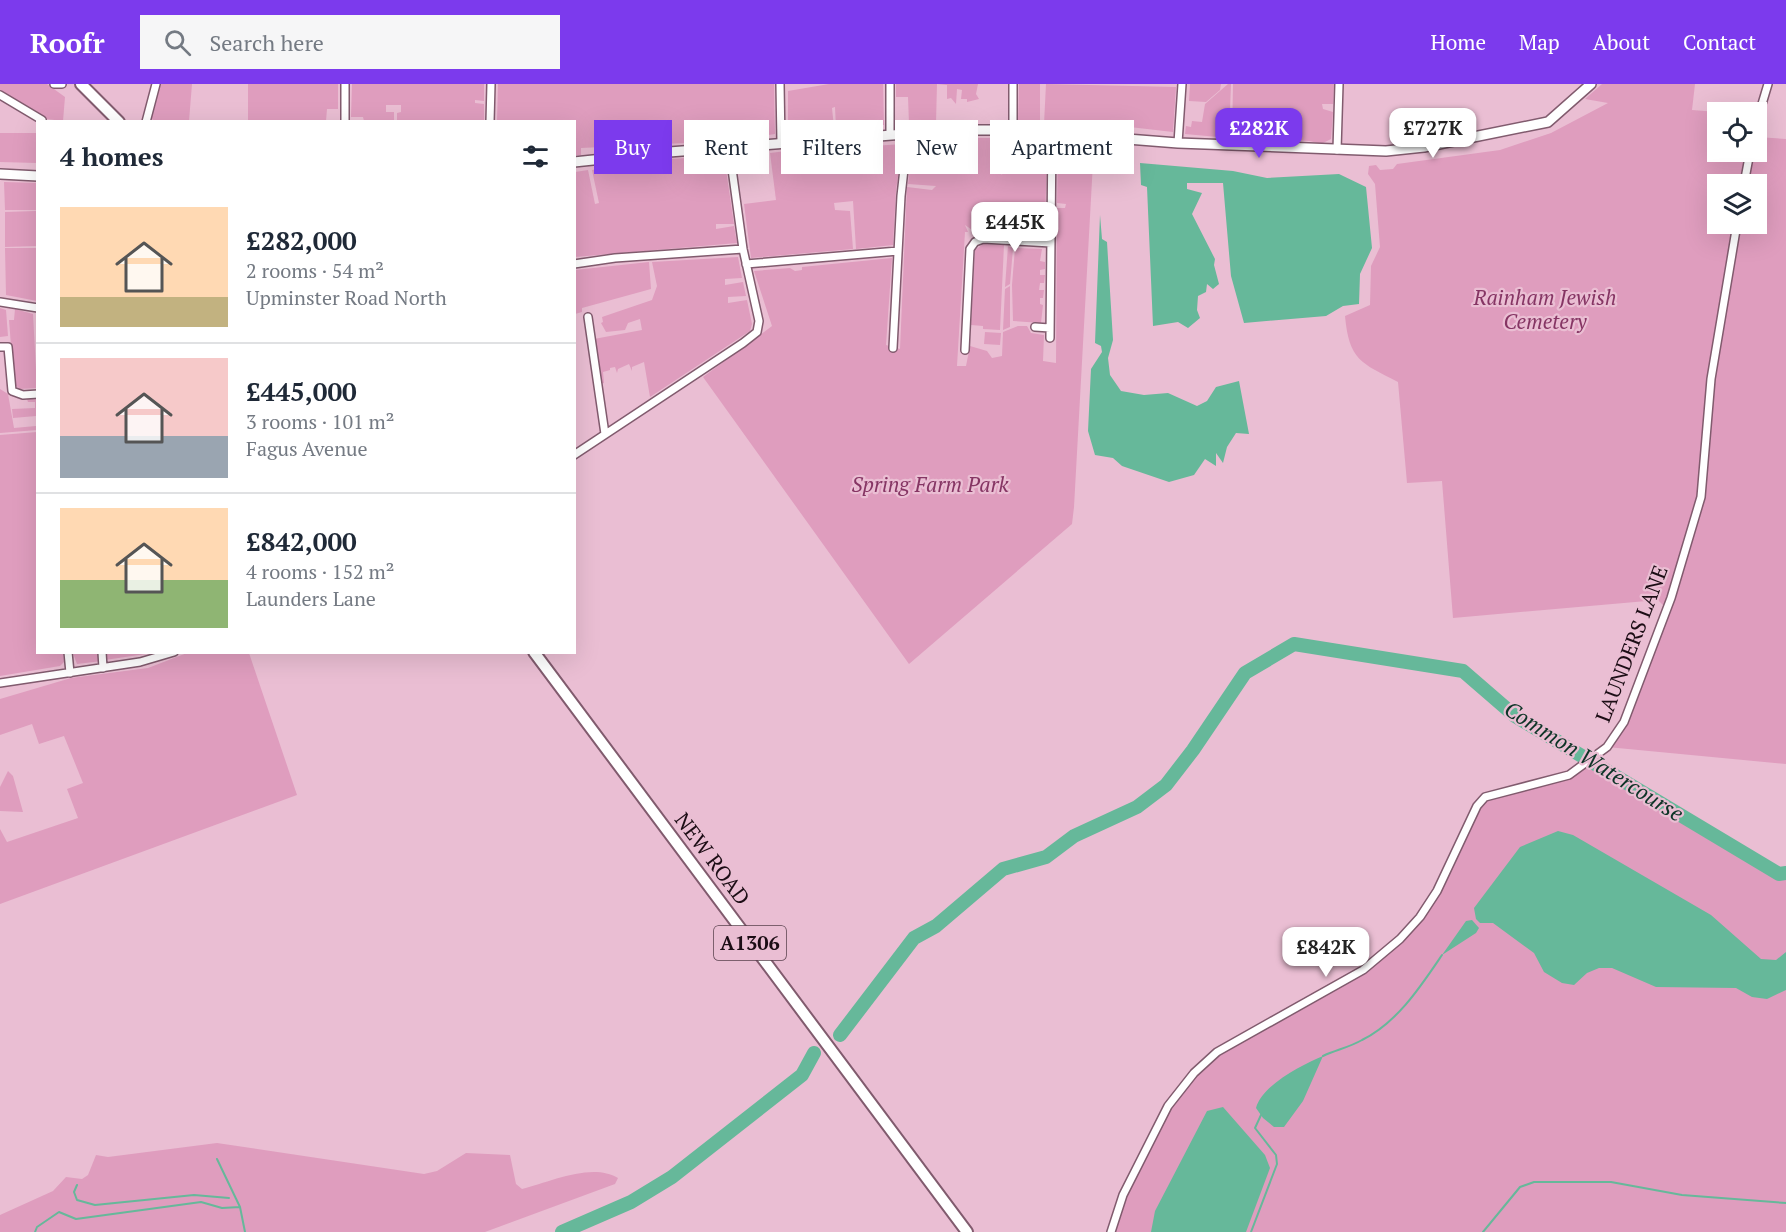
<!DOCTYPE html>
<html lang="en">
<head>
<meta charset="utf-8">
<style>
	:root { --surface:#fff; --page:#f6f6f7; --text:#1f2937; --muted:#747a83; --line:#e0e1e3; --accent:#7c3aed }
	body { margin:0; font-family:"PT Serif",serif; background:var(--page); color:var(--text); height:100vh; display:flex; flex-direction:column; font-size:22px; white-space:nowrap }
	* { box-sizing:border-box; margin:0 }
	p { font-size:20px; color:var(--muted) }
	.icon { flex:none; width:33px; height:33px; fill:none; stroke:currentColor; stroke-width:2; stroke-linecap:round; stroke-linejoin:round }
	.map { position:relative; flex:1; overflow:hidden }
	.side { position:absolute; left:36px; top:36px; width:540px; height:534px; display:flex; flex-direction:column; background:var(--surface); border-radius:0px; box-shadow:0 6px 24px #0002 }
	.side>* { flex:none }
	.guide { position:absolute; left:594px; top:36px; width:570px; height:54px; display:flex; gap:12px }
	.controls { position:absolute; left:1707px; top:18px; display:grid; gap:12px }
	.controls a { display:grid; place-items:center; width:60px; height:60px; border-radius:0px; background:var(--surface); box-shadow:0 6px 24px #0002; font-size:30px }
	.price { position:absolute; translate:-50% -51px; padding:0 14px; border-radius:12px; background:#fff; color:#222; font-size:20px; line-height:39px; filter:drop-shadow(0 2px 3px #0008) }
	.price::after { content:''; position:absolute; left:50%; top:36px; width:18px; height:14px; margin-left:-9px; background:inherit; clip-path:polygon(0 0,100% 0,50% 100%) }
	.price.selected { background:var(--accent); color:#fff }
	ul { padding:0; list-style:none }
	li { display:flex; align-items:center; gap:18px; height:150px; padding:0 24px }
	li+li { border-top:2px solid var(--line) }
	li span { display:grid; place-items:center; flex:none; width:168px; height:120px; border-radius:0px; color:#555 }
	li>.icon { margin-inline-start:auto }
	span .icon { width:72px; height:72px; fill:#fffc; stroke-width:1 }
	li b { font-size:26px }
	h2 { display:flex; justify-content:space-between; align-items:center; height:72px; padding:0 24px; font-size:26px }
	.tag { padding:0 21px; border-radius:0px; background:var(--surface); box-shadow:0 6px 24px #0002; font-size:21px; line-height:54px }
	.tag.selected { background:var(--accent); color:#fff }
	header { display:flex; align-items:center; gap:36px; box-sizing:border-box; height:84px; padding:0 30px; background:var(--accent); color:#fff }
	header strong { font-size:28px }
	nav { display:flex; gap:33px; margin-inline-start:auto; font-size:21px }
	.search { width:420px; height:54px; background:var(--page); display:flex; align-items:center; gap:15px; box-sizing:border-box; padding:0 21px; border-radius:0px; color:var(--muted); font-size:22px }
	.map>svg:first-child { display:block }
	.green { fill:#df9dbe; fill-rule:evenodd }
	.water { fill:#66b89a }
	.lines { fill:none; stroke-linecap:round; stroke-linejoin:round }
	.stream { stroke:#66b89a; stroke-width:2 }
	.river { stroke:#66b89a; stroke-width:14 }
	.street-casing { stroke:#815b6e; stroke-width:10 }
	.secondary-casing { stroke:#815b6e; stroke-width:12 }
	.primary-casing { stroke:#815b6e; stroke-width:14 }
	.street { stroke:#fff; stroke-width:7 }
	.secondary { stroke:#fff; stroke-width:9 }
	.primary { stroke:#fff; stroke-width:10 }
	.labels { text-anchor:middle; stroke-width:4.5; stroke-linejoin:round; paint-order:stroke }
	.shield { fill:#eabed3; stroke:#5a424e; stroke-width:1.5 }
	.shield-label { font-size:20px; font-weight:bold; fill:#1c0d15 }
	.park-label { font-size:21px; font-style:italic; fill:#863564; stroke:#eabed3 }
	.street-label { font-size:21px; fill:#1c0d15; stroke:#eabed3 }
	.water-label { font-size:22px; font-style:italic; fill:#0d3427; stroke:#eabed3 }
</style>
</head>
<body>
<header>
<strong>Roofr</strong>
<div class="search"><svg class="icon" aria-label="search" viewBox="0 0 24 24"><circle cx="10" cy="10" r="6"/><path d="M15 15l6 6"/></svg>Search here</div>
<nav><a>Home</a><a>Map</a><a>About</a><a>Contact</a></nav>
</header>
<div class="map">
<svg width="1786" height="1148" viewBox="0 0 1786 1148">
	<rect width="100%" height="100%" fill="#eabed3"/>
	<path class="green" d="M0,0H47L65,13L63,37L46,35L0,6Z
		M159,0H192L189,37H156L149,34C152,20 159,14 159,0Z
		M248,0H338V25H327L326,37H248Z
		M352,0H484V17L475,16V19L484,20V37H397V29L401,28V21H386V28H394V37H364L363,33H351Z
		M498,0H774L775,50L727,57L581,64V71H575L574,38L497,37Z
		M829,0H883L884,41L836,44L835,23L832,24L834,44L788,48V7Z
		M896,0H978L976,10L979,15L967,18V15H961L962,6L957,5L956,20L951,14L947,15V1L937,0L936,39L909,40L908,13H896Z
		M1019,0H1040V40L1018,39Z
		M1046,0L1176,3L1173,48L1069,36L1068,39L1044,40Z
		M1190,0H1221L1220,6L1206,18L1189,17Z
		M1228,0H1231L1229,54L1185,50L1186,42L1191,43L1192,37L1202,38L1205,20Z
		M1233,0H1334L1333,20H1322L1323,25L1333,28L1331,55L1321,60L1310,57L1232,54Z
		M1602,0H1695L1692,26L1718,28V68H1756L1757,53L1786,55V680L1607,663L1624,638L1667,525L1658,516L1453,534L1442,397L1407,399L1398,298C1361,279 1349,276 1345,232L1370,221L1371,182L1380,163L1375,100L1368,90L1369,82L1376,81L1380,86L1393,85L1397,80L1500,66L1551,49L1608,19L1585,15ZM1718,100H1756V140H1718Z
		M0,49H37V79L0,78Z
		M939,54H1002L1001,81L998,85L1002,91L1005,54L1044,56L1047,62L1045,145L1038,152L975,148L965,141L968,148H965L957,282H966L970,262L987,267L992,274L1002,272L1003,248L1018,242H1027L1031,249L1044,251L1043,277L1056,279L1057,124H1065L1066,120L1057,119L1058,64L1060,59L1094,60L1074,423L1072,440L909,580L703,293L772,242L754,187L790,184L795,187L802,186V183L892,174L886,261L900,265L907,103L932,106L936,102L908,100L913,59H939Z
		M903,60L896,106L893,161L856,165L853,117L834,119L835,126L850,127L853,165L751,174L744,120L776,116L770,69L826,62L827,65Z
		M724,72L734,140H716V145L734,142L737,159L575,173V88L588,86L595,120L599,119L592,86L669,75Z
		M4,98L37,99V126H5Z
		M36,127L37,162L5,163V128Z
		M983,160L1004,161L1000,246L983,245V242L971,241L975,166Z
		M1008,162L1013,164L1010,200L1005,203Z
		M5,164H37V217L6,211Z
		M1015,164L1042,165L1040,177L1045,178V185L1040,186V191H1045L1044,199H1040L1039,206H1044L1043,214H1040V220L1043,221L1041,239L1013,237L1012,201Z
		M738,173L742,194L725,195V201L743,198L746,212L728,213V219L747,216L752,240L750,247L650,313L644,278L632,283V287L629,280L618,285L617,289L615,283L610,284V286L603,288L604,299L601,300L594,255L642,246L640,235L628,239L625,246L606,248L601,239L603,238L602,233L652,216L657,202L652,178Z
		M649,178L651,205L582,224V228L575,230V186Z
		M1010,202V243L1003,246L1005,205Z
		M0,224L6,226L8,252L0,253Z
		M15,225L33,230L37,304L20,305L14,300L9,236H14Z
		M985,248L1001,249L1000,261L984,260Z
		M0,305L8,310L14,344L36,342V332L13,334L12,325L35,324V318H28L27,315H37V346L0,349Z
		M37,348L38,568L63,569L64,578L60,582L0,592V351Z
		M73,569H101L102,577L77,580Z
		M105,569H152L105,576Z
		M187,569H249L297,711L0,820V745L7,758L78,734L67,705L83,699L64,652L39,660L32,640L0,651V615L71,594L148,584Z
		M1587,683L1778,790L1786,789V1148H1111L1114,1134L1168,1022L1217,968L1337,902L1400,855L1437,807L1477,722L1498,708H1519Z
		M8,687L13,692L23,728L0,727V703Z
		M217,1059L424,1090L437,1087L466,1069L510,1071L516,1100L522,1105C550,1098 592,1078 618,1094L615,1100L485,1148H0V1131L53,1107L66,1093L82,1095L88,1091L96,1071L108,1073Z"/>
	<path class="water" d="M1140,79L1233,87L1267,94L1339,90L1366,103L1372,164L1360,190L1359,220L1343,222L1326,232L1244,239L1231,192L1223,99H1187V105L1202,109L1192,130L1215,175L1214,181L1219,200L1213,205L1207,200L1206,208L1198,212L1197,226L1200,234L1188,244L1178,238L1153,242L1147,103L1141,101Z
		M1100,131L1102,155L1107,158L1113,256L1108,274L1110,291L1121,307L1144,311L1168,309L1197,322L1207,317L1216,303L1239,297L1249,350L1236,349L1227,363L1223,379L1216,369V382L1205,375L1194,391L1169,398L1122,382L1113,374L1095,371L1088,347L1091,285L1102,268L1101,262L1095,259Z
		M1558,747L1573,751L1711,831L1761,875L1776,876L1786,868V906L1767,915L1752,913L1736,904L1656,903L1612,884H1599L1587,889L1574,901L1562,899L1544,888L1534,869L1493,839H1480L1476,835L1474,824L1520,763Z
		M1472,836L1479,844L1476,849L1442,871L1466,837Z
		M1323,972L1303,1017L1284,1043H1274L1263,1034L1256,1024C1262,1001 1302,981 1323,972Z
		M1223,1023L1265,1071L1270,1084L1246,1148H1151L1155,1127L1207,1027Z"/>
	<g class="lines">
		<path class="stream" d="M1323,972C1336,966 1350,963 1362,956C1397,939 1421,902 1442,871
			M217,1075L240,1123L245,1148
			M77,1101L74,1108L77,1116L95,1121L194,1111L229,1114
			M35,1148L37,1143L59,1128L76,1135L201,1118L222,1124L240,1123
			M1251,1148L1277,1080L1276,1071L1255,1044L1261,1031
			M1483,1148L1520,1103L1534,1098H1611L1682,1111L1786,1119"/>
		<path class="river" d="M840,951L914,854L936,842L1003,785L1046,773L1074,752L1137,723L1166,701L1193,666L1245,589L1294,560L1463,587L1515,632L1779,790L1786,789
			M562,1148L631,1118L672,1093L802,991L814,969"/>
		<defs>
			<path id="street" d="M54,0H62
				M780,0L781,59
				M890,0V51
				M1013,0V46
				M0,11L42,36
				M146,38L156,0
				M345,38V0
				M490,38L491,0
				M1756,40L1768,0
				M1178,59L1182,0
				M1337,66L1339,0
				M1744,100L1750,68
				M574,180L615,174L743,165
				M746,180L898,167
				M0,218L38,224
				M588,233L605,350
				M1035,243L1050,244
				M1050,254L1052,49
				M0,263H8L12,307L23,311L38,310
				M893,264L901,112L908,49
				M965,266L970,165L975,158L983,155L1051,159
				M574,371L743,259L757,248L759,237L743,165L729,63
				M68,568L70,589
				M102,568L103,584
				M0,599L140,578L174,568
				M1111,1148L1123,1111L1168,1022L1194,989L1217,968L1363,886L1400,855L1420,833L1437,807L1477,722L1485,713L1569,691L1607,663L1624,638L1671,514L1701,413L1711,295L1737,140"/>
			<path id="secondary" d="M574,78L669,68L957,46H1013L1178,59L1386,67L1424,63L1548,38L1591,0
				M0,90L38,92"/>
			<path id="primary" d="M81,0L119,38
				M534,568L967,1148"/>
		</defs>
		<use href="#street" class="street-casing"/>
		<use href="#secondary" class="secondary-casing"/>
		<use href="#primary" class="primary-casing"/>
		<use href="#street" class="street"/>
		<use href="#secondary" class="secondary"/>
		<use href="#primary" class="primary"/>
	</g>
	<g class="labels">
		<rect class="shield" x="714" y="842" width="72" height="34" rx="4.5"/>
		<g class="shield-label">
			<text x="750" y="866">A1306</text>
		</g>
		<g class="park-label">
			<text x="1545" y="221">Rainham Jewish<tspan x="1545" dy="24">Cemetery</tspan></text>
			<text x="930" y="408">Spring Farm Park</text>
		</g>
		<g class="street-label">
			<text transform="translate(1632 560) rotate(-69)" y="7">LAUNDERS LANE</text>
			<text transform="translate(712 775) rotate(53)" y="7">NEW ROAD</text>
		</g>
		<g class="water-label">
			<text transform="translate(1594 677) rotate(32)" y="8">Common Watercourse</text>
		</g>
	</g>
</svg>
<div class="controls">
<a><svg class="icon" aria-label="locate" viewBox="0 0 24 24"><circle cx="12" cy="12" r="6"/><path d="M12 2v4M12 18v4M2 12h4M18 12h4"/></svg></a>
<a><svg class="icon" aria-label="layers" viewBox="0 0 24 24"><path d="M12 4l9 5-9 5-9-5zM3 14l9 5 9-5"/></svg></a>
</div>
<b class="price selected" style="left:1259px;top:75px">£282K</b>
<b class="price" style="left:1433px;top:75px">£727K</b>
<b class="price" style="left:1015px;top:169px">£445K</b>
<b class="price" style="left:1326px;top:894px">£842K</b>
<div class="guide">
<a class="tag selected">Buy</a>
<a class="tag">Rent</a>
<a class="tag">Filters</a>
<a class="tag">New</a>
<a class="tag">Apartment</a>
</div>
<section class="side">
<h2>4 homes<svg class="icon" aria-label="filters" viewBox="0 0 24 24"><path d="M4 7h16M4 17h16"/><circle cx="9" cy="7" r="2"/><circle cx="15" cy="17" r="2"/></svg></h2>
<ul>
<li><span style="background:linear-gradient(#ffd9b3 75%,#c2b280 0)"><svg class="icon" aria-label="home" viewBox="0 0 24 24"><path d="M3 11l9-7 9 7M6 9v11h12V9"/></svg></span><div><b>£282,000</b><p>2 rooms · 54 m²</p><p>Upminster Road North</p></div></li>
<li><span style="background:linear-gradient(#f6c9c9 65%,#9aa5b1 0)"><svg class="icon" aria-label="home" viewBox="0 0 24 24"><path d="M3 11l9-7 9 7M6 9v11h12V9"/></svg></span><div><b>£445,000</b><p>3 rooms · 101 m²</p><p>Fagus Avenue</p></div></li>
<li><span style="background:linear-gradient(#ffd9b3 60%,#8fb573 0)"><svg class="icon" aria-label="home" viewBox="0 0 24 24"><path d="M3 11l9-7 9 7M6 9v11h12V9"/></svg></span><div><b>£842,000</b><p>4 rooms · 152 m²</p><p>Launders Lane</p></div></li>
</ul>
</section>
</div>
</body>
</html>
